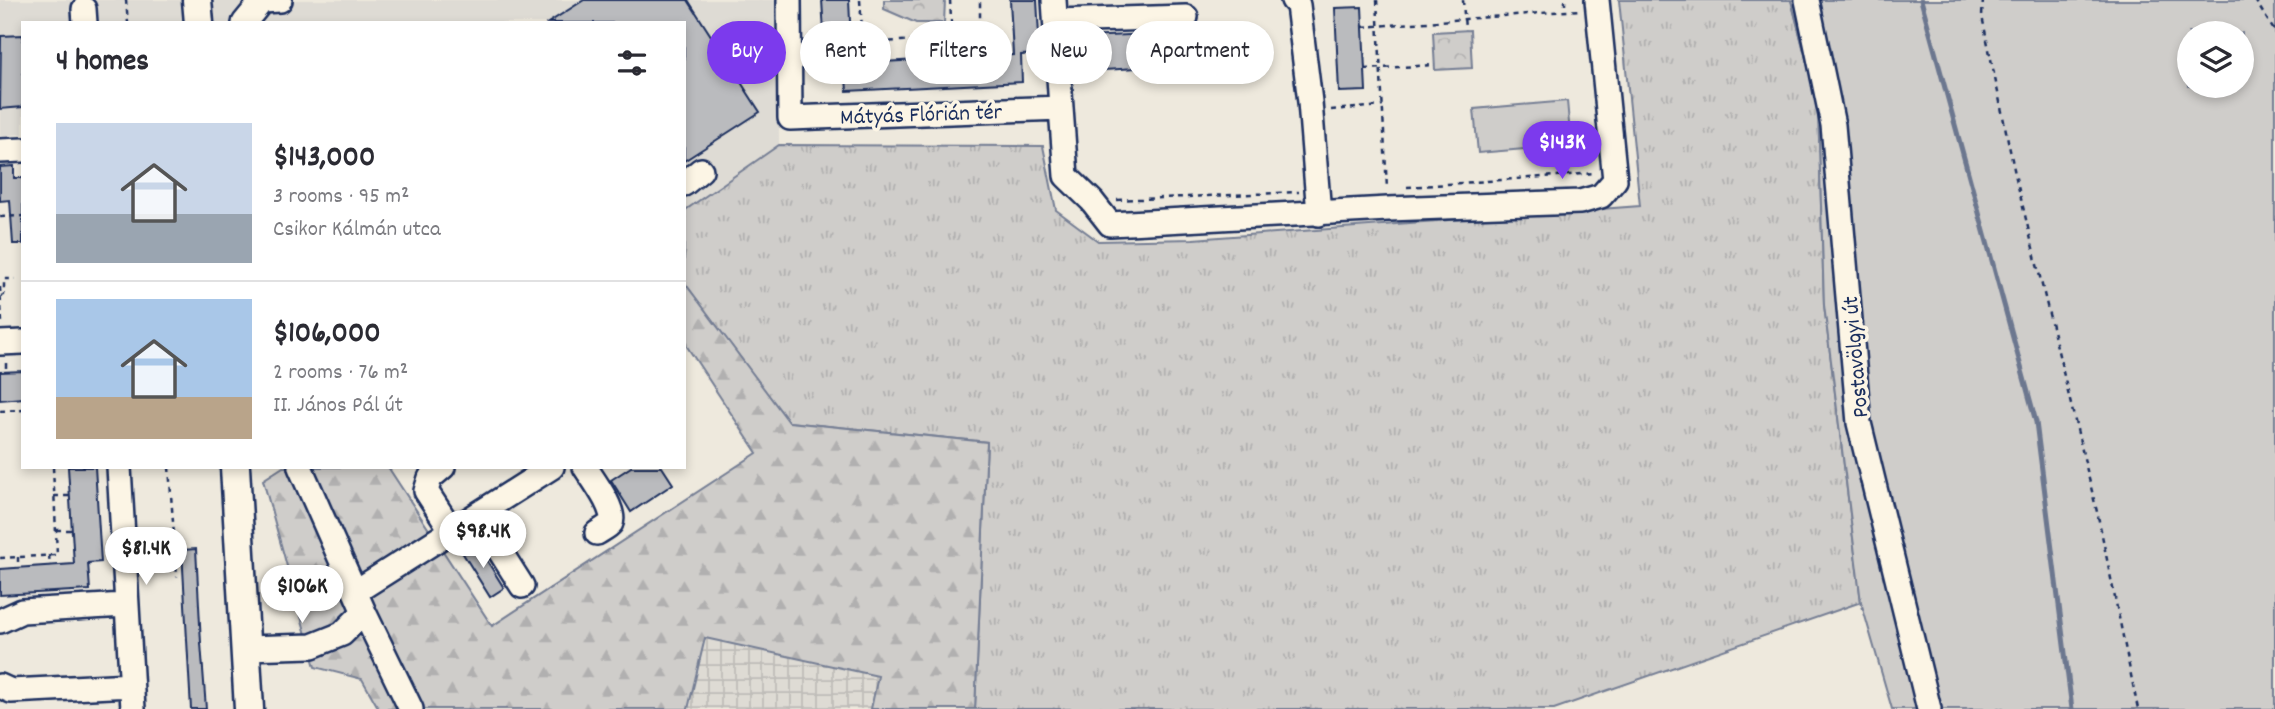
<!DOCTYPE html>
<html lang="en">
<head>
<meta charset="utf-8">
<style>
	:root { --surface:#fff; --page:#f2f2f3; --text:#2b2b33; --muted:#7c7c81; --line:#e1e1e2; --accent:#7c3aed }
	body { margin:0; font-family:Dekko,sans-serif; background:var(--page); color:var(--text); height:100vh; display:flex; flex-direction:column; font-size:26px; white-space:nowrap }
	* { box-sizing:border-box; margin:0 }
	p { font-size:23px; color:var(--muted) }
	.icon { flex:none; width:38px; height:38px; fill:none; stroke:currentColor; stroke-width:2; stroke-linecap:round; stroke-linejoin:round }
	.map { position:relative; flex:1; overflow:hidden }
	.drawer { position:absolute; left:21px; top:21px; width:665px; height:448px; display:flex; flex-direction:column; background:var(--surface); border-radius:0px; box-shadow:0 4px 10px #0003 }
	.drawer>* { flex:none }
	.top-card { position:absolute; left:707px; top:21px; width:665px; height:63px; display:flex; gap:14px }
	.controls { position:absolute; left:2177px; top:21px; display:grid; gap:14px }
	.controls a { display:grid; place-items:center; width:77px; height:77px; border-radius:50%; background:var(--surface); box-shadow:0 4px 10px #0003; font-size:35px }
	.price { position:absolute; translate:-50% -60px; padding:0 16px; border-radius:24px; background:#fff; color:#222; font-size:23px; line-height:46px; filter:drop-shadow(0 2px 4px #0008) }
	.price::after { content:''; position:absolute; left:50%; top:42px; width:21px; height:16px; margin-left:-10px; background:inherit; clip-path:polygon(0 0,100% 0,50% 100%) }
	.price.selected { background:var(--accent); color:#fff }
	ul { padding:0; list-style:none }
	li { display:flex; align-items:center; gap:21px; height:175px; padding:0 35px }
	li+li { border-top:2px solid var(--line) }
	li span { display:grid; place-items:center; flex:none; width:196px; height:140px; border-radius:0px; color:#555 }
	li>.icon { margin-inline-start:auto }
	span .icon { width:84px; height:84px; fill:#fffc; stroke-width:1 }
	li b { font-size:30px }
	h2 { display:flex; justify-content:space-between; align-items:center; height:84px; padding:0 35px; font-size:30px }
	.pill { padding:0 24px; border-radius:32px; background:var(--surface); box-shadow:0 4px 10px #0003; font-size:24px; line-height:63px }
	.pill.selected { background:var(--accent); color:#fff }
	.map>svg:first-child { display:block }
	.built { fill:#dedbd4 }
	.industrial { fill:url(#industrial-grid) }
	.grass { fill:url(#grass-tufts); stroke:#757e94; stroke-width:2 }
	.forest { fill:url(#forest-firs); stroke:#757e94; stroke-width:2 }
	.park { fill:url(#park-crowns); stroke:#757e94; stroke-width:2 }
	.garden { fill:#cfcdca; stroke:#757e94; stroke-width:2; fill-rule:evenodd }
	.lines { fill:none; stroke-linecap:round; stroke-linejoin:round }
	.stream { stroke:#6c778f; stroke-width:5 }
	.building { fill:#babbbe; stroke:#1b2f5e; stroke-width:2 }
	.minor-casing { stroke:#1b2f5e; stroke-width:28 }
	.major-casing { stroke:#1b2f5e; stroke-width:33 }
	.path { stroke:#1b2f5e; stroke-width:2.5; stroke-dasharray:5 5; stroke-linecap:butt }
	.minor { stroke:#fcf5e5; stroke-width:23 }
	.major { stroke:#fcf5e5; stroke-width:28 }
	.labels { text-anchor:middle; stroke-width:7; stroke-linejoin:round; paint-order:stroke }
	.street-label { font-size:23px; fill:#1b2f5e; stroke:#fcf5e5 }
</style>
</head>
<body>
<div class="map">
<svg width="2275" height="709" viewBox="0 0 2275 709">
	<defs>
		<pattern id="industrial-grid" width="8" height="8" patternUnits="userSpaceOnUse" patternTransform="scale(1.75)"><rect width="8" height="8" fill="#dedbd4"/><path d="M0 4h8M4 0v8" fill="none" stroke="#bebcb8"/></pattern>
		<pattern id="grass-tufts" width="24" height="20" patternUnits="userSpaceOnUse" patternTransform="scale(1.75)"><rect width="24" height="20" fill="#cfcdca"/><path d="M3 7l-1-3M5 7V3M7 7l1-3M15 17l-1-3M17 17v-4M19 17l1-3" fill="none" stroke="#b1b0b0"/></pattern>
		<pattern id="forest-firs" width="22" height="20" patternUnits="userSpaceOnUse" patternTransform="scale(1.75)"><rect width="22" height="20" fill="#cfcdca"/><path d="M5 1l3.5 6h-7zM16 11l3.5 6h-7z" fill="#b1b0b0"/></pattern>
		<pattern id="park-crowns" width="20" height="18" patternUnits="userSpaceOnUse" patternTransform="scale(1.75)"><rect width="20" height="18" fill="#cfcdca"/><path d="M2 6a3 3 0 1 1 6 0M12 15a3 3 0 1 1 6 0" fill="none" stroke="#b1b0b0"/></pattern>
	</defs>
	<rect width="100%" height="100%" fill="#eee9dd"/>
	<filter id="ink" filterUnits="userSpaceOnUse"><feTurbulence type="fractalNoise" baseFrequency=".0143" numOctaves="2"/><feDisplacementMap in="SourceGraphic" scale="14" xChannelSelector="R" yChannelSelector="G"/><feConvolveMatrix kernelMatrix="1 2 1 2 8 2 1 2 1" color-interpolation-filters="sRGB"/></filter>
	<g filter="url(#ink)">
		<path class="built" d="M0,0H778L779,145L684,211V23H23V134L0,136Z"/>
		<path class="industrial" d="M704,638L878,676L871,709H688Z"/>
		<path class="grass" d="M1619,0H1791L1818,105L1824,305L1861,602L1554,709H975L987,442L788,422L684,282V211L779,145L1043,146L1056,210L1098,241L1193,239L1640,206Z"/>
		<path class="forest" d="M684,282L789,422L987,442L975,709H871L878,676L705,638L688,709H379L362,679L315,667L263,480L283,467H388L492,626L757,453L684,342Z"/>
		<path class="park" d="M884,0H945L944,23H916L884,9Z
			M1470,30L1472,68L1435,70L1433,32Z"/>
		<path class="garden" d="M1791,0H2275V709H1892L1861,602L1824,305L1818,105ZM2189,33H2242V86H2189Z
			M1567,101L1571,145L1478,153L1474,109Z"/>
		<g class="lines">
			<path class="stream" d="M1921,0L2036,422L2072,709"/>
		</g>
		<path class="building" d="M584,0H688L760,112L684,161V23H548Z
			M822,0H849L852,63L826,65Z
			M1010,0H1037L1040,54L1021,55L1022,82L847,91L845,64L1013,55Z
			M1362,7L1366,91L1339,92L1335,8Z
			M1151,34L1153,67L1087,71L1085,37Z
			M23,35V107L0,109L1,36Z
			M14,166V178H23V244H13L10,200L0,201V167Z
			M23,371V398L0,400V372Z
			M68,467H95L101,562L88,563L90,590L0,595V569L74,564Z
			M631,467H662L673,484L631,512L611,480Z
			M476,543L504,588L490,597L462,552Z
			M196,549L201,643L206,709H191L187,640L182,550Z"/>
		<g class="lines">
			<defs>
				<path id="minor" d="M789,0L790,118L1061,108L1054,0
					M1293,0L1298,5L1310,102L1319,214
					M1807,0L1833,125L1859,423L1929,709
					M84,9L85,23
					M1166,18L1168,66
					M1056,21L1186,17
					M244,23L262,1L280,0
					M1061,108L1066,176L1092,201L1110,224L1388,209L1580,202L1601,196L1615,180L1597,0
					M0,151L23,150
					M684,184L701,170
					M0,343L23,342
					M119,467L133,709
					M300,467L364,612L411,709
					M443,467L430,478L426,491L452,531
					M585,467C592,478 617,511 611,523C608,527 601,530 597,533
					M477,515L522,586
					M355,592L552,467
					M0,621L22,611L125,605
					M246,648L312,646L342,634L364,612
					M0,686L11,691L131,685"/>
				<path id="major" d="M197,0L199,23
					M235,467L249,709"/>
			</defs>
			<use href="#minor" class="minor-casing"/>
			<use href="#major" class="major-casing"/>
			<path class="path" d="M126,0L128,23
				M860,0L863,43L980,37V0
				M950,0L952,39
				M1377,0L1387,189
				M1463,0L1465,30
				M1565,0V11
				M1983,0L1982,16L2015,174L2098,516L2138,709
				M2255,0L2275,32
				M1363,27L1579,10
				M1365,69L1435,65
				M1331,110L1383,106
				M1407,187L1596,173
				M1117,200L1299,192
				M0,217L23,216
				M0,287L2,322
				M1,296L4,295V279H15
				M6,363V372
				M0,411L23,410
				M169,467L177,577
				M54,496H70
				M56,530H72
				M49,555L50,565
				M18,557V567
				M0,558L57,555L53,467"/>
			<use href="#minor" class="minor"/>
			<use href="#major" class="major"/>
		</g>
	</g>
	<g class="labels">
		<g class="street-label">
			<text transform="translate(921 113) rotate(-2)" y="8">Mátyás Flórián tér</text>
			<text transform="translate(1854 357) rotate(-95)" y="8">Postavölgyi út</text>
		</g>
	</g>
</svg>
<div class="controls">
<a><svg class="icon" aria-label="layers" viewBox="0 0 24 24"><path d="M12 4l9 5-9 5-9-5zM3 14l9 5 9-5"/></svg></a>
</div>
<b class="price selected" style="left:1562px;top:181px">$143K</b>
<b class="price" style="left:483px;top:570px">$98.4K</b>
<b class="price" style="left:146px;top:587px">$81.4K</b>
<b class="price" style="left:302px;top:625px">$106K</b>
<div class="top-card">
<a class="pill selected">Buy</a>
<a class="pill">Rent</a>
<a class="pill">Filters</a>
<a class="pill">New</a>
<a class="pill">Apartment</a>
</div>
<section class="drawer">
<h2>4 homes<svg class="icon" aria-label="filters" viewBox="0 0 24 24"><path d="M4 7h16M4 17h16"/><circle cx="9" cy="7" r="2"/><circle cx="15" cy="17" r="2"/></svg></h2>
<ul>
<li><span style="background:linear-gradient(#c9d6e8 65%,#9aa5b1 0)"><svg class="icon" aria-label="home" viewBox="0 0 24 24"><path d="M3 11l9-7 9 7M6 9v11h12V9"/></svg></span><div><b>$143,000</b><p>3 rooms · 95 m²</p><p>Csikor Kálmán utca</p></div></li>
<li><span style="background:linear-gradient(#a9c7e8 70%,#b9a48a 0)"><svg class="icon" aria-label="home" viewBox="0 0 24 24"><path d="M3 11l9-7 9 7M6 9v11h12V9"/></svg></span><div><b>$106,000</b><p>2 rooms · 76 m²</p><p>II. János Pál út</p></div></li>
</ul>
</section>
</div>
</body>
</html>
